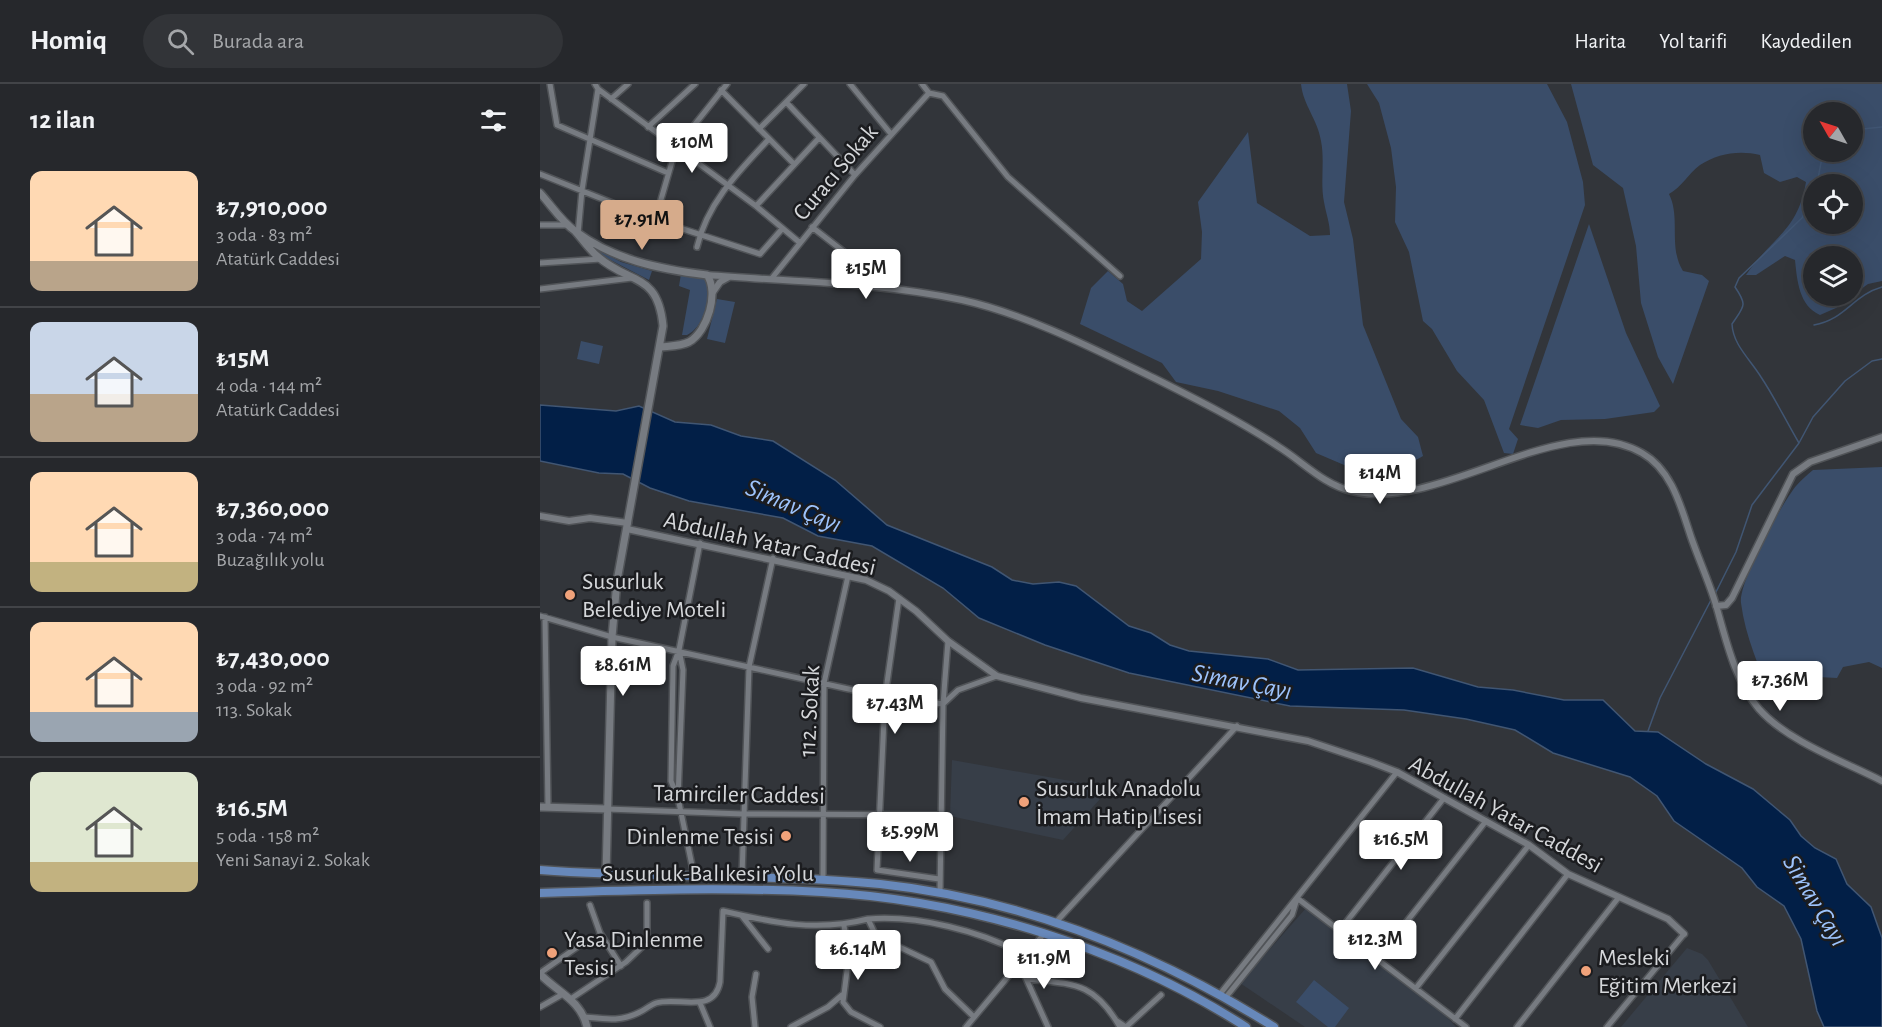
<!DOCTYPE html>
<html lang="tr">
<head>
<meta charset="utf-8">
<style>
	:root { --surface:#26282c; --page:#323438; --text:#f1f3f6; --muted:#a4a6a9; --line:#424448; --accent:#d6ab8b }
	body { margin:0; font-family:"Alegreya Sans",sans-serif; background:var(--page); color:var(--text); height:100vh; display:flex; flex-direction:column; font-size:22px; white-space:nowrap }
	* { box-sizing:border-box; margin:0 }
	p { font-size:20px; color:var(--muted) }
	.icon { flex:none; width:33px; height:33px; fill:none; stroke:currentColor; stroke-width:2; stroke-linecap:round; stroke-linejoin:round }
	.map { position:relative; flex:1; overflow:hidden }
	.panel { display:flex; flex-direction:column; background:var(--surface); width:540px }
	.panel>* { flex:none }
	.needle { width:39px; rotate:309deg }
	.fabs { position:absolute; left:1263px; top:18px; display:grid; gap:12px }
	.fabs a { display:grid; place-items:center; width:60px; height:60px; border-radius:50%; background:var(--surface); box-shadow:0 6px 24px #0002,0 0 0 2px var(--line); font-size:30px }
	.price { position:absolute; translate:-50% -51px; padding:0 14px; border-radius:6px; background:#fff; color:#222; font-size:20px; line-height:39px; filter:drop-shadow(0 2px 3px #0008) }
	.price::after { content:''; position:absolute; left:50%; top:36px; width:18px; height:14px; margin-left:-9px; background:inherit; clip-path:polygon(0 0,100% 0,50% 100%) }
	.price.selected { background:var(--accent); color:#111 }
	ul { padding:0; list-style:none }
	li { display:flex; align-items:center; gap:18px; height:150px; padding:0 30px }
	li+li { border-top:2px solid var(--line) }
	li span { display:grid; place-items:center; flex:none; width:168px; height:120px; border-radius:12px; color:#555 }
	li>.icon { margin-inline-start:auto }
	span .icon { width:72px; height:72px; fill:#fffc; stroke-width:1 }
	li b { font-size:26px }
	h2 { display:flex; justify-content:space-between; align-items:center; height:72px; padding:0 30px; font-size:26px }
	header { display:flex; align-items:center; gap:36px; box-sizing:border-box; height:84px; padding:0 30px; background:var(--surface); border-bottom:2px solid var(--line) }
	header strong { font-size:28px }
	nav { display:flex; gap:33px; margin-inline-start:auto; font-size:21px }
	.search { width:420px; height:54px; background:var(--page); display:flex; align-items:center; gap:15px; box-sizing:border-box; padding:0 21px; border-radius:33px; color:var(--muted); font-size:22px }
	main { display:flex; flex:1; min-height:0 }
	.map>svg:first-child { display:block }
	.built { fill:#373e48 }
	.green { fill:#3a4d69; fill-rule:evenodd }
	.water { fill:#021f47; stroke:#415673; stroke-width:1.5 }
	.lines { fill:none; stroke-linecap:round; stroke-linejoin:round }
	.stream { stroke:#415673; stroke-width:1.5 }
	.minor-casing { stroke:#515458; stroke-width:8 }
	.tertiary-casing { stroke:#515458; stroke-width:9 }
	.secondary-casing { stroke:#515458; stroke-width:10 }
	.trunk-casing { stroke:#515458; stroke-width:11 }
	.minor { stroke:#777b81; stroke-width:5 }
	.tertiary { stroke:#777b81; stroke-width:6 }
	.secondary { stroke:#777b81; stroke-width:7 }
	.trunk { stroke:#6788ba; stroke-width:8 }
	.poi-dot { fill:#f0a27a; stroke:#1b1c1f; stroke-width:2 }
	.labels { text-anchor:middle; stroke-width:5; stroke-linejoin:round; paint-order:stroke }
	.street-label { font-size:24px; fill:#d5d7da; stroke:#1b1c1f }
	.poi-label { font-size:24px; fill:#d5d7da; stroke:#1b1c1f; text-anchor:start }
	.water-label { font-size:26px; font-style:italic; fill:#9dc3fc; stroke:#1b1c1f }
</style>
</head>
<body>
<header>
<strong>Homiq</strong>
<div class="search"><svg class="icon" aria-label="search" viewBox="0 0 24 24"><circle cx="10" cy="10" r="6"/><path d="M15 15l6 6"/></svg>Burada ara</div>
<nav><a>Harita</a><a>Yol tarifi</a><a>Kaydedilen</a></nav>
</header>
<main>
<section class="panel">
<h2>12 ilan<svg class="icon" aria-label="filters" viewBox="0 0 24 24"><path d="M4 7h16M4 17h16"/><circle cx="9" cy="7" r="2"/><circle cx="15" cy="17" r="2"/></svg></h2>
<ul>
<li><span style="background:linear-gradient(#ffd9b3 75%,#b9a48a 0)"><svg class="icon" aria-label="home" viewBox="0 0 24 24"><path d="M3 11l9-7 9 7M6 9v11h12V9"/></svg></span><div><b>₺7,910,000</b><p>3 oda · 83 m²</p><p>Atatürk Caddesi</p></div></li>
<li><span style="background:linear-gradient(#c9d6e8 60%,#b9a48a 0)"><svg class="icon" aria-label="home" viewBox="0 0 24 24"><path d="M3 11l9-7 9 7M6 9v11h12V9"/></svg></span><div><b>₺15M</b><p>4 oda · 144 m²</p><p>Atatürk Caddesi</p></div></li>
<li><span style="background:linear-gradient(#ffd9b3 75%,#c2b280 0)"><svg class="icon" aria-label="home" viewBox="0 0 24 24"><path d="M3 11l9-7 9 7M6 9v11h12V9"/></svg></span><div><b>₺7,360,000</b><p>3 oda · 74 m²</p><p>Buzağılık yolu</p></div></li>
<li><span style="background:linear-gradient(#ffd9b3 75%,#9aa5b1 0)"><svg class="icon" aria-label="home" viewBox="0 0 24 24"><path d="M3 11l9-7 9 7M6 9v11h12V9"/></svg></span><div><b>₺7,430,000</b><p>3 oda · 92 m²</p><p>113. Sokak</p></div></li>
<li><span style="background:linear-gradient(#dfe7d0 75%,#c2b280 0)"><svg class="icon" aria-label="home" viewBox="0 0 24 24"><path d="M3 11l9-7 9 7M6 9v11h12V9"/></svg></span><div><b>₺16.5M</b><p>5 oda · 158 m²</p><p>Yeni Sanayi 2. Sokak</p></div></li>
</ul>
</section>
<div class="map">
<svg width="1342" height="943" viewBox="0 0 1342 943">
	<rect width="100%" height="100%" fill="#32353a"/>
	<path class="built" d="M412,676L570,704L523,756L410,732Z
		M767,823L901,927L916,943H765L700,899Z
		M1147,864L1162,870L1168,876L1208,943H1081Z"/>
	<path class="green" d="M761,0H807L811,27L804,118L813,155L823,241L861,335L878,353L883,372C868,381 858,383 844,373L839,388L830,392L776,369L760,344L739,327L678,307L636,298L622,279L540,240L551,204L568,187L583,200L587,217L602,227L661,175L662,148L658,118L708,48L717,119L770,152L790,151C790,139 786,130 784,118C780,98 785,77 781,57C778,36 763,21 761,0Z
		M827,0H1007L1027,38L1043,98L1045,121L969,345L978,355L973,370L964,369L944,316L917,287L892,245L883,237L869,168L855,138L856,103L851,64L839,19Z
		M1031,0H1342V197L1328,200L1313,211L1312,172H1274V212H1311L1296,224L1280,231C1259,222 1257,196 1255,176L1245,172L1216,191H1206C1232,153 1258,147 1266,98L1257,93L1240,98L1224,89L1220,71C1200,66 1178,69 1160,81C1148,90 1142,103 1129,110C1141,134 1128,163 1143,187L1162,191L1169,197L1133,300L1118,273L1101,219L1096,162L1083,104L1053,81ZM1274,28H1312V68H1274ZM1274,100H1312V140H1274Z
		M1049,140L1086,249L1120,322L1114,328L1065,335L1021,336L998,344L980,341Z
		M59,166L81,178L112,187L109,196L57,169Z
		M141,190L164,193L170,201C168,218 164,243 147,251H142L150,206L139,202Z
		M177,215L195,218L185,259L167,255Z
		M41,257L63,262L59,280L37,275Z
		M1342,383V584L1329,578L1303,583L1297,594L1259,592L1232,616C1220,585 1205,552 1201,519C1198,499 1242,419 1256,402C1261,396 1267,391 1273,386Z
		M774,896L809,924L795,943H788L756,918Z"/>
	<path class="water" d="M0,321L76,327L99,322L135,338L171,341L201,352L233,357L295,396L347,441L452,483L472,496L493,500L519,498L536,502L589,542L611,549L630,561L649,567L728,575L758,586L873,584L938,603L973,606L1024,616H1063L1095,647L1118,648L1166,680L1213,705L1250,736L1261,752L1275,764L1296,775L1307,800L1331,823L1342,854V943H1284L1277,927L1261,855L1244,822L1217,803L1202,784L1134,737L1117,712L1090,693L1013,669L975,646L926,635L864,626L750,622L589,589L505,561L439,534L403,504L332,462L278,452L243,434L149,417L110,404L83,390L59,389L0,377Z"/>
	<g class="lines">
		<path class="stream" d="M1312,46L1342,43
			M1277,100L1283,68
			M1274,241C1305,236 1313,211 1342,203
			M1259,359C1246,337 1235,314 1221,293C1210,275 1193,261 1192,240C1204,222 1208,222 1195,203L1199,194L1262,134L1274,111
			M1175,510L1196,468L1212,421L1259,359L1273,333L1305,297L1332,277L1342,275
			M1108,647L1120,614L1171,516"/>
		<defs>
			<path id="minor" d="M10,0L17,41L128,89
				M310,0L351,50
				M382,0L389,9
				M58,5L216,122L259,158
				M181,6L254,80
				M389,9L403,12L468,93L580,192
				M71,15L88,0
				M246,18L315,91
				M108,43L155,0
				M219,45L264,0
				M0,90L115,136L220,170L242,145
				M216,122L279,54
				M115,136L136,64L187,0
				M0,141H28
				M272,143L308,171
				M38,150L42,106L58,5L55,0
				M157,163C167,119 199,87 229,55
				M0,179L61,175
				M232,194L315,91L389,9
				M0,205L92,194
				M359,514L345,613L337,786L399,795
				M0,532L72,553L345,613L403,620L418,606L457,592
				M5,533L8,723
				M139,566L160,459
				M138,714L143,586L139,566L133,582L131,697L138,714L154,791
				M67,725L203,730L402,731
				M202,792L209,583L233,474
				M283,796L284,599L308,492
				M400,809L403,620L408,557
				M757,814L926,943
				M50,821L60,849L81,882
				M202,832L228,865
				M328,835C378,831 441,847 485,871
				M516,838L697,642
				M304,842L309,871L303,918L311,928L340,943
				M800,846L904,714
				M838,874L946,737
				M479,879L508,943
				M0,889L43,859
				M487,895C534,900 554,898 580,943
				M876,904L989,761
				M680,910L857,688
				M686,913L752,831L756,818
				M32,914L86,878L107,858V819
				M160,919L170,943
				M0,923L23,910
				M45,933C65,935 81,938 100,928C105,926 110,921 116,919C138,912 174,931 180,898L183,827C234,839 277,848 328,835L336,852L391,878L405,905L434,933
				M915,935L1028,790
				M577,937L586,943L621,911
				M215,943L212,913L216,890
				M251,943L288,923L302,911
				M426,943L503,851
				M977,943L1079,813
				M1067,943L1144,850"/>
			<path id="tertiary" d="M167,191C251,198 339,198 422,216C486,230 556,266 614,294C656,315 700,337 739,363C763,378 784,401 812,407C904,428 1022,322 1102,369C1132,386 1141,423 1151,453C1159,476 1169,498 1176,521C1186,556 1195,597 1219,625C1247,657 1305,678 1342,697
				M173,208L180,198L189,193
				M0,432L29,437L50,434L88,439
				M87,445L326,496L349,507L376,527L408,557L457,592L541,614L768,657L831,678L857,688L989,761L1028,790L1128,835L1144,850
				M1176,522L1186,521L1192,514L1253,390L1270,378L1342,353"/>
			<path id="secondary" d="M0,109C11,121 21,137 35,147C74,176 119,185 167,191C179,208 168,247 149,258C141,262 130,262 121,263
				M35,147C42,155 49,165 57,172C90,201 118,188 123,242L77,497L72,553L66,791
				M0,723L67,725
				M0,890C17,908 41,916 47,943"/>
			<path id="trunk" d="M0,786C113,795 227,789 340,800C481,815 614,868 734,943
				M0,809C93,806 188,803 282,808C428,816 583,864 706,943"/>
		</defs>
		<use href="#minor" class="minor-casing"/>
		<use href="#tertiary" class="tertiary-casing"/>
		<use href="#secondary" class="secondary-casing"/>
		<use href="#trunk" class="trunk-casing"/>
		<use href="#minor" class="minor"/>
		<use href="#tertiary" class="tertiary"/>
		<use href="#secondary" class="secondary"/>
		<use href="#trunk" class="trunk"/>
	</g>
	<g class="poi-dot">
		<circle cx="30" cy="511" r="6"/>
		<circle cx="484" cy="718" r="6"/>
		<circle cx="246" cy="752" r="6"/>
		<circle cx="12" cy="869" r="6"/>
		<circle cx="1046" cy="887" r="6"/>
	</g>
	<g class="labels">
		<g class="street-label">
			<text transform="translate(295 88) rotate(-50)" y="8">Curacı Sokak</text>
			<text transform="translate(230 459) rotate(13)" y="8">Abdullah Yatar Caddesi</text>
			<text transform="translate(269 627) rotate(-87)" y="8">112. Sokak</text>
			<text transform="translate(199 710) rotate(1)" y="8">Tamirciler Caddesi</text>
			<text transform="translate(966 730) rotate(29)" y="8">Abdullah Yatar Caddesi</text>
			<text x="168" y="797">Susurluk-Balıkesir Yolu</text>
		</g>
		<g class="poi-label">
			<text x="42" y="505">Susurluk<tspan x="42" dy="28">Belediye Moteli</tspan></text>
			<text x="496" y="712">Susurluk Anadolu<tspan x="496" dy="28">İmam Hatip Lisesi</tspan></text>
			<text x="234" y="760" text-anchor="end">Dinlenme Tesisi</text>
			<text x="24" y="863">Yasa Dinlenme<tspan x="24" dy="28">Tesisi</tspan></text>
			<text x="1058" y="881">Mesleki<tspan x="1058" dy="28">Eğitim Merkezi</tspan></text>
		</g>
		<g class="water-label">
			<text transform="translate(254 421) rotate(23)" y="9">Simav Çayı</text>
			<text transform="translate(702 597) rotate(11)" y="9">Simav Çayı</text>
			<text transform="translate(1276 816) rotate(59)" y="9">Simav Çayı</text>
		</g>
	</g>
</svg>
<div class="fabs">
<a><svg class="needle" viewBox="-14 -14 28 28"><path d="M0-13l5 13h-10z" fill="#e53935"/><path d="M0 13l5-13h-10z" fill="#a4a6a9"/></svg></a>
<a><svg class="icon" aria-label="locate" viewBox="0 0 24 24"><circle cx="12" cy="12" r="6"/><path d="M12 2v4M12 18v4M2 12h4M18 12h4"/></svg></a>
<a><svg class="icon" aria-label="layers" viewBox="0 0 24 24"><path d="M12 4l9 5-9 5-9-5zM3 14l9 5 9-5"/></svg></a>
</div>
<b class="price" style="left:152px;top:90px">₺10M</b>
<b class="price selected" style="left:102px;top:167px">₺7.91M</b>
<b class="price" style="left:326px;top:216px">₺15M</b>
<b class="price" style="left:840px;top:421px">₺14M</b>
<b class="price" style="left:83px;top:613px">₺8.61M</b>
<b class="price" style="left:1240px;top:628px">₺7.36M</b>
<b class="price" style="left:355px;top:651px">₺7.43M</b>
<b class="price" style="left:370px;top:779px">₺5.99M</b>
<b class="price" style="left:861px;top:787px">₺16.5M</b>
<b class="price" style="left:835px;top:887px">₺12.3M</b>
<b class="price" style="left:318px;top:897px">₺6.14M</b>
<b class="price" style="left:504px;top:906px">₺11.9M</b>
</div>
</main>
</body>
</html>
